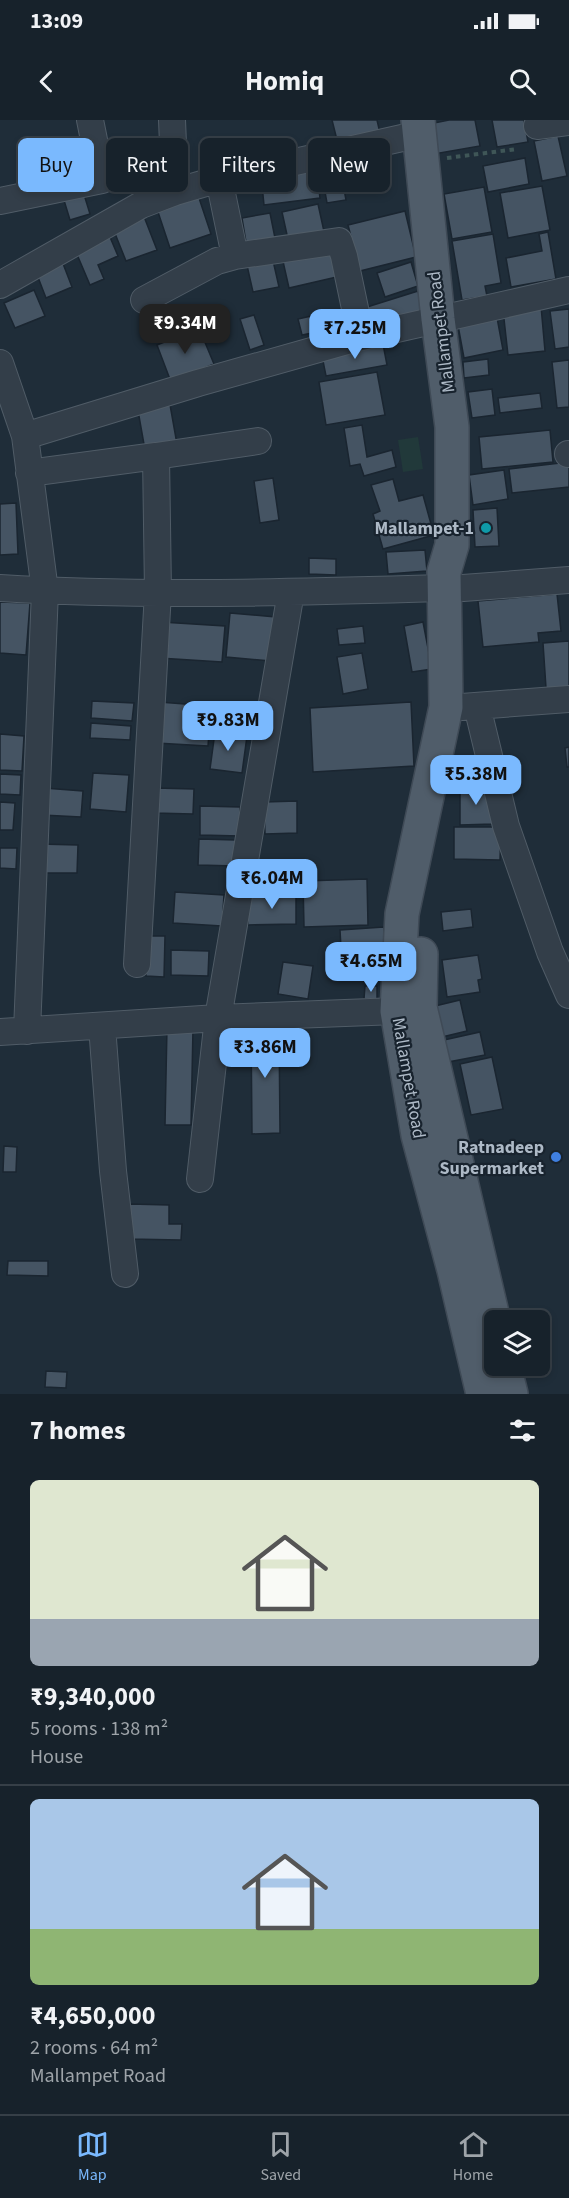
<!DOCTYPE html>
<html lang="en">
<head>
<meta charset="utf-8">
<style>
	:root { --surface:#17222b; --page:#202a33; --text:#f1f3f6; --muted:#9ea4a9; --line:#363f47; --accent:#7ab9fe }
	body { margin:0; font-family:"Source Sans 3",sans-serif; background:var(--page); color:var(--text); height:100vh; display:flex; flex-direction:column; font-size:22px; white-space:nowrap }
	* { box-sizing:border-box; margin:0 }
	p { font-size:20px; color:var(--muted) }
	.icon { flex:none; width:33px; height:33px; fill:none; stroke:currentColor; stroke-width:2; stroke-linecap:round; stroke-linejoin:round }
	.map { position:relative; height:1274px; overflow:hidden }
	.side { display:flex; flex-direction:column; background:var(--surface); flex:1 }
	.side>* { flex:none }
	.banner { position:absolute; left:18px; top:18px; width:534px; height:54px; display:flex; gap:12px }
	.buttons { position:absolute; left:484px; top:1190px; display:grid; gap:12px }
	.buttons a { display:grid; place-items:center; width:66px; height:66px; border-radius:9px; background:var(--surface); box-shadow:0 3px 9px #0003,0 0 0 2px var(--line); font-size:30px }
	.price { position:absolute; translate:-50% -51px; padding:0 14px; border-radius:12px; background:var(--accent); color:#111; font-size:20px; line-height:39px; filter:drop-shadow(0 2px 3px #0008) }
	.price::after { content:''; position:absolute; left:50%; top:36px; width:18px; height:14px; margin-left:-9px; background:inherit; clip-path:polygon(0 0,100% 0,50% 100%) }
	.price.selected { background:#222; color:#fff }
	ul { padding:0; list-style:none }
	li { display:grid; align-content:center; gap:12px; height:318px; padding:0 30px }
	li+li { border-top:2px solid var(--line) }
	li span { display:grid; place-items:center; height:186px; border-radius:9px; color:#555 }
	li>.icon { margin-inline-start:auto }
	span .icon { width:108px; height:108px; fill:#fffc; stroke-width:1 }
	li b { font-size:26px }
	h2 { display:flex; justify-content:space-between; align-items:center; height:72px; padding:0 30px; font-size:26px }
	.chip { padding:0 21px; border-radius:9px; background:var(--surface); box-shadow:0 3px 9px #0003,0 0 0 2px var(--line); font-size:21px; line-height:54px }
	.chip.selected { background:var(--accent); color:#111 }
	.status { display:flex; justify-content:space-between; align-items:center; height:42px; padding:0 30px; background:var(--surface); direction:ltr }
	.status svg { height:16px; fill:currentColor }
	header { display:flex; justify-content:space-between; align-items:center; height:78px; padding:0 30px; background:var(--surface); font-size:27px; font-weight:700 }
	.dock { display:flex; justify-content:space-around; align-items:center; height:84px; border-top:2px solid var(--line); background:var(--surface); font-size:16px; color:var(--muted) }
	.dock a { display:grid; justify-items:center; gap:3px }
	.dock .selected { color:var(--accent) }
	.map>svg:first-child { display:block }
	.green { fill:#21393a }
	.building { fill:#455463; stroke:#1a2530; stroke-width:1.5 }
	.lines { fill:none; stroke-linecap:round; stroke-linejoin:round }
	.minor-casing { stroke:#505c67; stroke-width:28 }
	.major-casing { stroke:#3f4a56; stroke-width:36 }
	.path { stroke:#3f5657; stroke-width:4; stroke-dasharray:4.5 4.5; stroke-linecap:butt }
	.minor { stroke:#333e49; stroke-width:26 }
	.major { stroke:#505d6a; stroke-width:33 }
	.culture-dot { fill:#0f9aa8; stroke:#18232e; stroke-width:2 }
	.shop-dot { fill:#3f7fe0; stroke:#18232e; stroke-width:2 }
	.labels { text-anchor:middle; stroke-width:4.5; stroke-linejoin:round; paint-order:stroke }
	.street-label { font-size:18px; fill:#adb9c6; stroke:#18232e }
	.poi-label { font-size:18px; font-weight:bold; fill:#adb9c6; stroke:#18232e; text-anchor:end }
</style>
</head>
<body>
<div class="status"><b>13:09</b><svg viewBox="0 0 49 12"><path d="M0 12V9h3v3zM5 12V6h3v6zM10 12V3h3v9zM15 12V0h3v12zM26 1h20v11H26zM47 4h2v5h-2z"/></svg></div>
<header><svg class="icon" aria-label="back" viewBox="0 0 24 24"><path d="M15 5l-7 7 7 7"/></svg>Homiq<svg class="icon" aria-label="search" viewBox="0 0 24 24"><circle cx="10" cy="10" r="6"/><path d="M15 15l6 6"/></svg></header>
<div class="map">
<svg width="569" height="1274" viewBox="0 0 569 1274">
	<rect width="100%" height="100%" fill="#1f2d39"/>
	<path class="green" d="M418,317L423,349L403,352L398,320Z"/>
	<path class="building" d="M332,0H377L380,13L338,24Z
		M449,0H475L480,26L434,34L429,4Z
		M492,0H524L528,22L497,27Z
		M558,16L567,56L542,61L534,21Z
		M525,38L529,64L488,72L483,46Z
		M316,47L320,78L264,85L261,55Z
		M340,47L346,80L327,83L321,50Z
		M542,66L550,110L508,118L500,73Z
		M484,67L492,112L452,119L444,74Z
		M83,71L90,94L70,100L63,77Z
		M198,75L211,114L170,128L157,89Z
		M318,84L325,116L289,124L282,92Z
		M405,91L416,137L360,151L348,105Z
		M270,93L276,123L247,128L242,98Z
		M143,94L157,130L126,141L112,106Z
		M107,110L118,136L98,145L104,159L90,165L73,125Z
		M548,112L556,159L511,167L506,138L542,131L539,114Z
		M493,114L501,163L485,166L487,176L462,180L452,121Z
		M334,126L341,156L289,168L282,137Z
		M272,136L279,167L253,172L246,141Z
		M62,141L72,167L46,178L36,152Z
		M411,142L418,166L385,177L377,153Z
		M34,170L45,196L15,208L4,183Z
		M418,171L424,192L373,208L367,187Z
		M541,186L545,231L508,235L503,190Z
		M342,189L347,213L334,216L332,209L302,215L298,199Z
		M569,189V227L555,229L550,191Z
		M496,192L503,230L464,238L457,200Z
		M254,195L264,225L250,230L240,199Z
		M199,208L214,244L171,262L157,225Z
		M383,224L387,245L326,256L322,236Z
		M488,239L489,255L464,258L463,242Z
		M569,240V287L557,288L552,242Z
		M377,252L385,295L326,305L319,262Z
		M492,269L495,295L472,298L468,272Z
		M540,273L542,288L500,293L498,278Z
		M169,279L177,324L145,330L137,285Z
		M362,305L367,337L392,330L396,347L364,356L360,344L350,346L344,308Z
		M550,310L553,342L482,349L479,317Z
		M569,342V367L512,373L509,349Z
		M504,350L508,379L473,385L469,355Z
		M273,358L279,400L260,403L254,361Z
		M393,359L399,381L423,375L434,415L383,429L373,394L380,391L371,365Z
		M16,383L18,434L0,435V384Z
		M497,388L499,426L475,427L473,390Z
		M425,430L427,451L388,454L386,432Z
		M309,438L336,439V455L309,454Z
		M557,474L561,511L538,513L539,522L483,527L478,481Z
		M0,482L30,483L26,535L0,533Z
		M230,493L276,497L271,541L226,537Z
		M161,502L225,506L222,542L159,538Z
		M423,502L432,549L412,552L404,506Z
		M363,506L365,523L339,525L337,509Z
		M569,521V567L546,568L543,523Z
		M362,533L368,569L343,574L337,537Z
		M92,581L134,583L132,601L91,598Z
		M159,582L211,586L208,626L156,623Z
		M411,582L414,646L313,652L310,588Z
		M91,603L131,606L130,620L90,618Z
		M215,612L247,616L242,653L210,649Z
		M0,614L24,616L22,651L0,650Z
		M569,627V647H567L565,628Z
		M93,653L129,655L126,692L90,689Z
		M0,654L21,655L20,675L0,674Z
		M44,668L83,671L81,697L42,695Z
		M155,668L194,669L193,694L154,693Z
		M493,668V704L460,705V669Z
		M297,681V713L265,714L264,682Z
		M0,682L15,683L13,710H0Z
		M200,686L240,687V716L200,715Z
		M454,707H501L500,740L454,739Z
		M199,719L236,720L235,746L198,745Z
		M39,724L78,725L77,753H38Z
		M0,728H17L16,749L0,748Z
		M367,759L368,805L304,807L303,761Z
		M175,772L224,775L222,806L173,803Z
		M296,775V804L248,805L247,776Z
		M471,789L473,807L443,811L441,792Z
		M384,807L385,825L341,828L340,810Z
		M146,816H165L164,857L146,856Z
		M171,830L209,831L208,856L171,855Z
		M382,831L383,848L340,851L339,833Z
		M478,835L482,859L478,860L480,872L447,877L442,840Z
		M283,842L313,846L308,879L278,874Z
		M365,866H377V879H364Z
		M460,880L467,911L442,917L435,886Z
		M279,904L280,1013L252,1014L251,905Z
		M167,907L193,908L191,1005H165Z
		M480,912L485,935L448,942L444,920Z
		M492,937L503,989L471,995L460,944Z
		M4,1026L17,1027L16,1052H3Z
		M130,1084L169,1085V1104H182L181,1120L129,1119Z
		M8,1141H48V1156L7,1155Z
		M46,1251L67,1252L66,1268L45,1267Z"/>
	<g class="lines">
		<defs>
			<path id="minor" d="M172,0L175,72
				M537,6L569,2
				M219,59L235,136L339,121L344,136L361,217
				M0,81L102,60L90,0
				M0,165L141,85L175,72L219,59L420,14
				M144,180L217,141L235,136
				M0,243L25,316L45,471L27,911
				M25,316L198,263L361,217L569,170
				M568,334H569
				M29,353L156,336
				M0,468C148,477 297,472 444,468
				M463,468L569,460
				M477,586L506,706L550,832L569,875
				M462,587L569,579
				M137,844L158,472L156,336L258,321
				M102,906L113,1051L125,1154
				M0,912L218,898L397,891L414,888
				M200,1059L218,898L291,472"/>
			<path id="major" d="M418,0L438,199L452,307V425L444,452L446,587L402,794L397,891L418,1015L454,1150L483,1274
				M421,834L420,887L495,1206
				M504,1245L511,1274"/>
		</defs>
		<use href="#minor" class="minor-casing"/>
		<use href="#major" class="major-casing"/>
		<path class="path" d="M447,38L517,29"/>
		<use href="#minor" class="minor"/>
		<use href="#major" class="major"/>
	</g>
	<circle class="culture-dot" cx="486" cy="408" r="6"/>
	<circle class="shop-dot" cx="556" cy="1037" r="6"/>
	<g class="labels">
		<g class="street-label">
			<text transform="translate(441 212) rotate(-97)" y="6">Mallampet Road</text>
			<text transform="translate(409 958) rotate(80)" y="6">Mallampet Road</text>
		</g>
		<g class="poi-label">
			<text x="474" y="414">Mallampet-1</text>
			<text x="544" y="1033">Ratnadeep<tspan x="544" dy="21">Supermarket</tspan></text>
		</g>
	</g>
</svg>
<div class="buttons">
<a><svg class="icon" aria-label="layers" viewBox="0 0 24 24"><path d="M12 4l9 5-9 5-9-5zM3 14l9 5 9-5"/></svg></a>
</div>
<b class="price selected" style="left:185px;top:235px">₹9.34M</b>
<b class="price" style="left:355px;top:240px">₹7.25M</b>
<b class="price" style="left:228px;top:632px">₹9.83M</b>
<b class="price" style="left:476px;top:686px">₹5.38M</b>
<b class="price" style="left:272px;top:790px">₹6.04M</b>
<b class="price" style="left:371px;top:873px">₹4.65M</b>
<b class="price" style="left:265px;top:959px">₹3.86M</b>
<div class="banner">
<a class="chip selected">Buy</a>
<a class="chip">Rent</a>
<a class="chip">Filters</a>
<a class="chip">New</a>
</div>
</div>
<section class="side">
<h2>7 homes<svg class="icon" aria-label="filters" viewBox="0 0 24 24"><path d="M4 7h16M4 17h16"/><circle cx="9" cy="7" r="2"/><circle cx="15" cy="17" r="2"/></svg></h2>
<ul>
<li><span style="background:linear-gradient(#dfe7d0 75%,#9aa5b1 0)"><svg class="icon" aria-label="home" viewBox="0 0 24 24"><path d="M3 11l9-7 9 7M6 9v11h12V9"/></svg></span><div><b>₹9,340,000</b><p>5 rooms · 138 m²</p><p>House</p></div></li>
<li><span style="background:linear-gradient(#a9c7e8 70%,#8fb573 0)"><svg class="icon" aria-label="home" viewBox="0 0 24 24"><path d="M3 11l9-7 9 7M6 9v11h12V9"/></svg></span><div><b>₹4,650,000</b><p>2 rooms · 64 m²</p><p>Mallampet Road</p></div></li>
</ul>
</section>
<nav class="dock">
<a class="selected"><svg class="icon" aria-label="map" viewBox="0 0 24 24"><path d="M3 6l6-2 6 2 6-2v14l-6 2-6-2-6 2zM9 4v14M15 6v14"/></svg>Map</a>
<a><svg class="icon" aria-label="saved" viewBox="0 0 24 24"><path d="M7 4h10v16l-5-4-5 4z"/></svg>Saved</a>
<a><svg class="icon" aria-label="home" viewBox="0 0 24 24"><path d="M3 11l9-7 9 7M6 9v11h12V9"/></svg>Home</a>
</nav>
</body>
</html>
